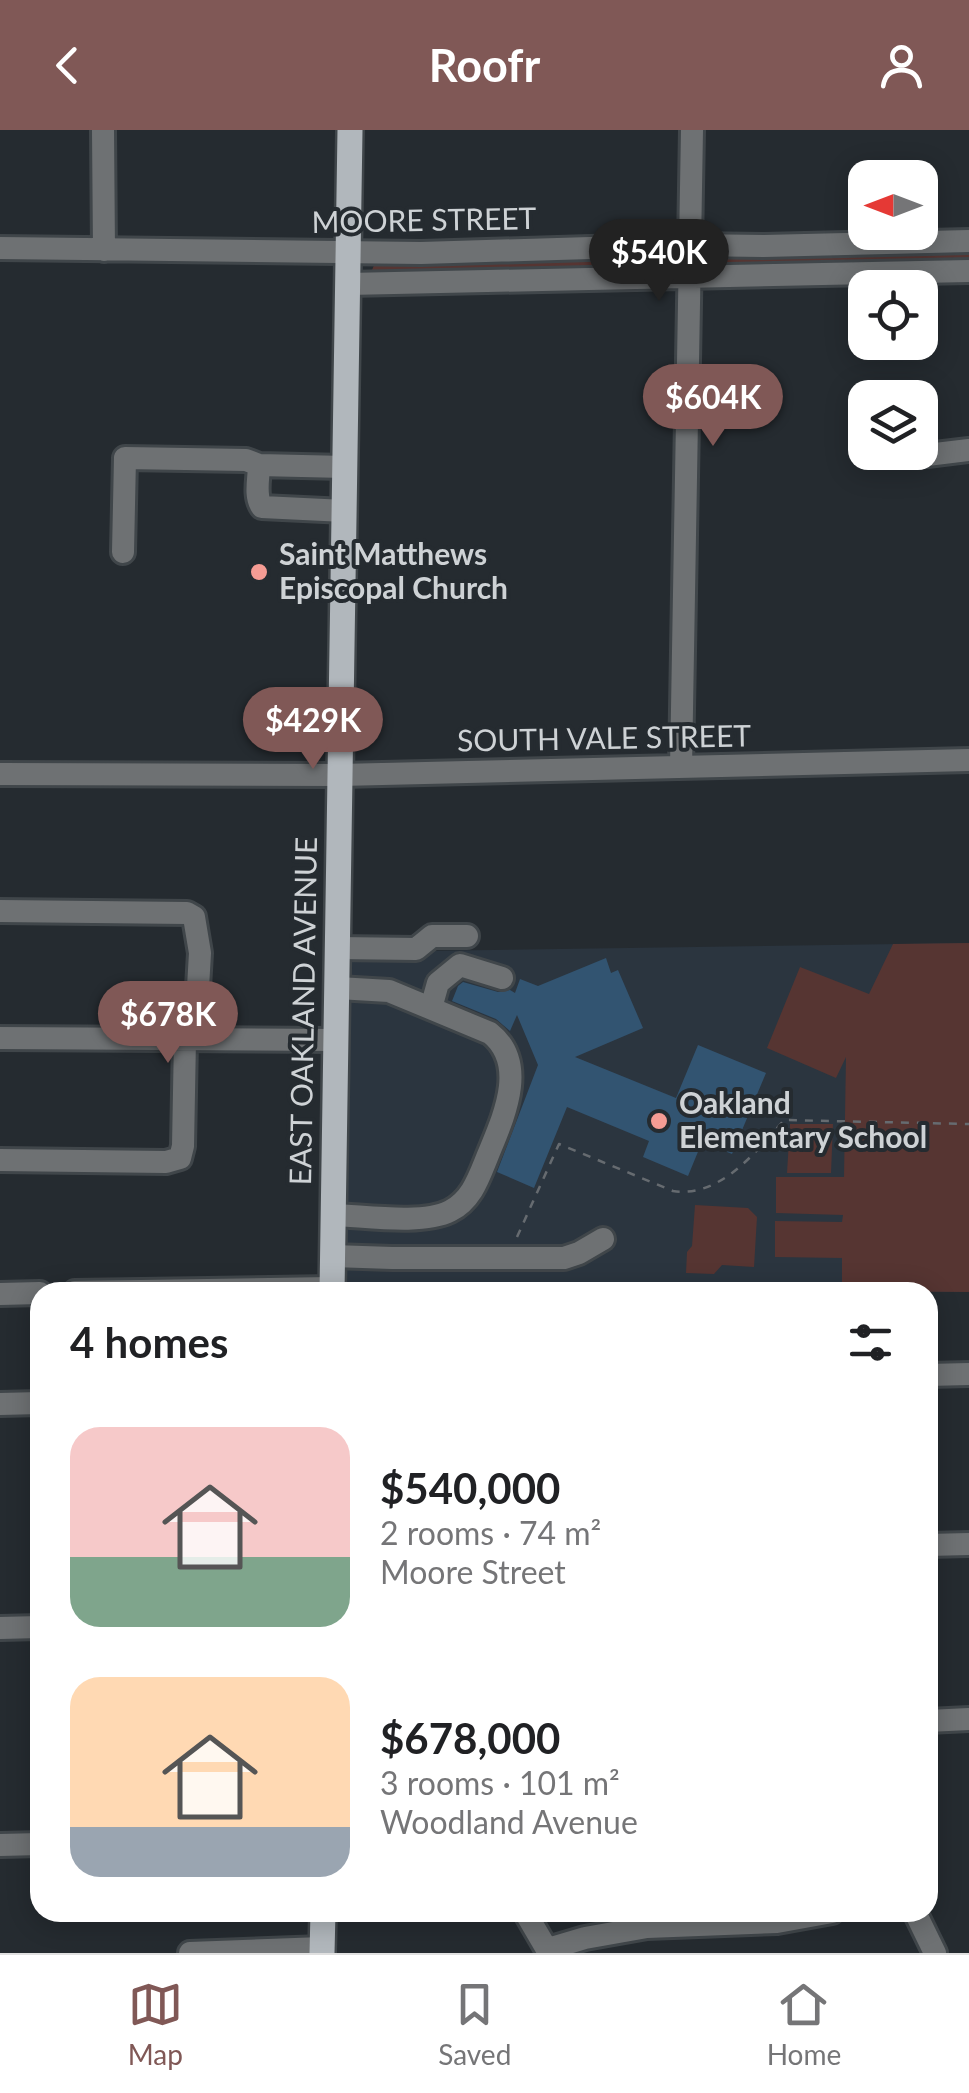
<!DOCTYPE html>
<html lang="en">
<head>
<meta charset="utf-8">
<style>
	:root { --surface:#fff; --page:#f2f2f2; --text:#202124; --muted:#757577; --line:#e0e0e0; --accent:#805856 }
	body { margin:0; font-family:Lato,sans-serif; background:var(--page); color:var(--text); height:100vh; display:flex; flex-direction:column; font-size:38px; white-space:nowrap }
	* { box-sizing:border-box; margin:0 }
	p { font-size:32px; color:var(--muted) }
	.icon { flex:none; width:55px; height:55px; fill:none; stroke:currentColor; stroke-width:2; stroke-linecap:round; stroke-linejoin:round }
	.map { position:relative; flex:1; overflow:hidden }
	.sheet { position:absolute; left:30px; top:1152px; width:908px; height:640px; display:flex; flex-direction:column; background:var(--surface); border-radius:30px; box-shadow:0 5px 25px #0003 }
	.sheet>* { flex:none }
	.needle { width:65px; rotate:270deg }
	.controls { position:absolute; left:848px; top:30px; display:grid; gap:20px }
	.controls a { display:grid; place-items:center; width:90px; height:90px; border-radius:20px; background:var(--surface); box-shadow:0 5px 25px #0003; font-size:50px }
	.price { position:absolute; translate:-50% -85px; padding:0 22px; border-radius:35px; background:var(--accent); color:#fff; font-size:32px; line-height:65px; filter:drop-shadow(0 2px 5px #0008) }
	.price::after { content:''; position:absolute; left:50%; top:60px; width:30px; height:22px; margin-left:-15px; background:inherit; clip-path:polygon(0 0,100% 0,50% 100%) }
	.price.current { background:#222; color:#fff }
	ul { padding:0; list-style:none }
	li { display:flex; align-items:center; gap:30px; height:250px; padding:0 40px }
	li span { display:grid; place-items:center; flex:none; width:280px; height:200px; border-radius:30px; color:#555 }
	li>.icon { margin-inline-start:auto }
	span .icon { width:120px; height:120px; fill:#fffc; stroke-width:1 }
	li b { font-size:42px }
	h2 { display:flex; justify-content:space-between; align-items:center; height:120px; padding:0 40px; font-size:42px }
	header { display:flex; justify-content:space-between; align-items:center; height:130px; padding:0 40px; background:var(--accent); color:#fff; font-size:45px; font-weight:700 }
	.dock { display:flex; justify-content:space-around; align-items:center; height:140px; border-top:2px solid var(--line); background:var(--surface); font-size:28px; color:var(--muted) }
	.dock a { display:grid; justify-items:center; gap:5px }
	.dock .current { color:var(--accent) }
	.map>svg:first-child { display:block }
	.built { fill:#2b353f }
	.green { fill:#563532 }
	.building { fill:#325471 }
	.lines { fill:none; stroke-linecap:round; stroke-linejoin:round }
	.minor-casing { stroke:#40464a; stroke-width:28 }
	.major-casing { stroke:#40464a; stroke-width:30 }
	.path { stroke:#666b70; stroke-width:2.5; stroke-dasharray:8 8; stroke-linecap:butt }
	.minor { stroke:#6e7173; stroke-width:22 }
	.major { stroke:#b1b7bc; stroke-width:25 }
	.poi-dot { fill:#f59c94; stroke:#252b30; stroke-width:4 }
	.labels { text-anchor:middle; stroke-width:8; stroke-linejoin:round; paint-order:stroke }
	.street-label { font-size:30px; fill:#ced2d5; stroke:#252b30 }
	.poi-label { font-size:30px; font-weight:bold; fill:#ced2d5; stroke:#252b30; text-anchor:start }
</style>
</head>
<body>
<header><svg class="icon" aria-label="back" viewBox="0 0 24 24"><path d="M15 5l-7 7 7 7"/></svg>Roofr<svg class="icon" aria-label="person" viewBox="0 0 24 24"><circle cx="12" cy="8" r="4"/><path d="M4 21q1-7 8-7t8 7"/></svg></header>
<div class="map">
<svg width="969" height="1823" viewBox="0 0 969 1823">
	<rect width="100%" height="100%" fill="#252b30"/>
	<path class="built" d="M969,813V1162L345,1161L351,822Z"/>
	<path class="green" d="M969,118V135L709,137L708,132L710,127L716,124Z
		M666,126L670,131V138L372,143V140L375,133Z
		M969,813V1162L842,1161V1128L775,1127V1091L842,1092L843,1085L776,1083V1047H844L846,927L836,948L767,918L800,837L869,864L893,814Z
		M790,994H833L831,1043H787Z
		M695,1075L748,1078L757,1087L754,1137L722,1135L714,1144L686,1143L687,1122L692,1116Z"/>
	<path class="building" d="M606,828L611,843L618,840L643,898L575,927L676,968L698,915L766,943L732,1024L702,1012L688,1046L643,1027L649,1011L567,977L534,1058L497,1042L538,935L517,885L510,901L496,889L452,871L458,856L463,852L498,862L510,860L515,863L520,849L538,856Z"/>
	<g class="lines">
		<defs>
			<path id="minor" d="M103,0L104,120
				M0,118L421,123L689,115L764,116L969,111
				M348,154L969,141
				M927,325L969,320
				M345,381L262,377C254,366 259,348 259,335L345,337
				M123,422L125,328L246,330L259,335
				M681,637L692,0
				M0,644L340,645L969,630
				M0,781L187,783L194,787L200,823L195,909
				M338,818L416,819L432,806H467
				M431,878L438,853L460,835L502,848
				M0,908L336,910
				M0,1030L166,1032L180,1028L183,1016L185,909
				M334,1085C366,1086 422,1095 450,1081C472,1070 479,1047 488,1025C503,988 529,934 490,903L389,861L338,858
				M333,1126L392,1128H564L579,1123L603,1109
				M75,1162L332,1158
				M0,1164L40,1163
				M928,1245L969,1244
				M0,1274L40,1273
				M928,1415L969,1414
				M0,1498L40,1497
				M928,1591L969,1589
				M0,1715L40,1714
				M525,1782L549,1823
				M915,1782L935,1823
				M548,1819L585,1808L647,1797L777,1792L832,1782
				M190,1823L322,1818"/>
			<path id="major" d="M332,1162L350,0
				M322,1823L323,1782"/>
		</defs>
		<use href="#minor" class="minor-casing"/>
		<use href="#major" class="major-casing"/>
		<path class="path" d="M517,1107L559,1014L673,1061C720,1068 756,1022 784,990L969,994"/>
		<use href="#minor" class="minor"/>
		<use href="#major" class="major"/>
	</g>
	<g class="poi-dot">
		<circle cx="259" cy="442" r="10"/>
		<circle cx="659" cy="991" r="10"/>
	</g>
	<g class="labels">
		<g class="street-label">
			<text transform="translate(424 91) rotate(-1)" y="10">MOORE STREET</text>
			<text transform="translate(604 609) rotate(-1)" y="10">SOUTH VALE STREET</text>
			<text transform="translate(304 881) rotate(-89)" y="10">EAST OAKLAND AVENUE</text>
		</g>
		<g class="poi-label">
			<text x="279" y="435">Saint Matthews<tspan x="279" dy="34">Episcopal Church</tspan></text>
			<text x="679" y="984">Oakland<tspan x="679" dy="34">Elementary School</tspan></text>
		</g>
	</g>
</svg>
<div class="controls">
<a><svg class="needle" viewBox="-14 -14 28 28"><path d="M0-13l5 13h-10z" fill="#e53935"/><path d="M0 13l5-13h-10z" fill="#757577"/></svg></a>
<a><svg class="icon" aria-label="locate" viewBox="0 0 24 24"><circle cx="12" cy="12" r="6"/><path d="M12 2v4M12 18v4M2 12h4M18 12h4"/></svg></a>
<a><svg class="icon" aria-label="layers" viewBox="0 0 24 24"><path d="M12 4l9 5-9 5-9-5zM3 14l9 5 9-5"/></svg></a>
</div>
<b class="price current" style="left:659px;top:174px">$540K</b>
<b class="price" style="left:713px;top:319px">$604K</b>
<b class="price" style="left:313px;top:642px">$429K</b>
<b class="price" style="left:168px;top:936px">$678K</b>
<section class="sheet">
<h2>4 homes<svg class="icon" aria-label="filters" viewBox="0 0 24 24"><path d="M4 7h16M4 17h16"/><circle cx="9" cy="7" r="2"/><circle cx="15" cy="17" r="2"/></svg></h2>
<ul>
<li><span style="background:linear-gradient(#f6c9c9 65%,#7fa58c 0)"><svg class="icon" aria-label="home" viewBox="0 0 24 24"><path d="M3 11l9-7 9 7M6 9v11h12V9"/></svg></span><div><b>$540,000</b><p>2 rooms · 74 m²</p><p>Moore Street</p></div></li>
<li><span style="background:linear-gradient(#ffd9b3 75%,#9aa5b1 0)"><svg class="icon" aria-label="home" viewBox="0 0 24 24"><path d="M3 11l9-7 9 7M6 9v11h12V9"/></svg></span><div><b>$678,000</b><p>3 rooms · 101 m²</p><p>Woodland Avenue</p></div></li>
</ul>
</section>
</div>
<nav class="dock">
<a class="current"><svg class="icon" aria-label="map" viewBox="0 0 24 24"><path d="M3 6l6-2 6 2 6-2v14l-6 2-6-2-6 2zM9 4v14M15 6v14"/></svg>Map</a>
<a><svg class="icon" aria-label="saved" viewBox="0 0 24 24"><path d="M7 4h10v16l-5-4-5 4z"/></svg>Saved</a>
<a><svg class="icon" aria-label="home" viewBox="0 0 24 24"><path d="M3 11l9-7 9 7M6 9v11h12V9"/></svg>Home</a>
</nav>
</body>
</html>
